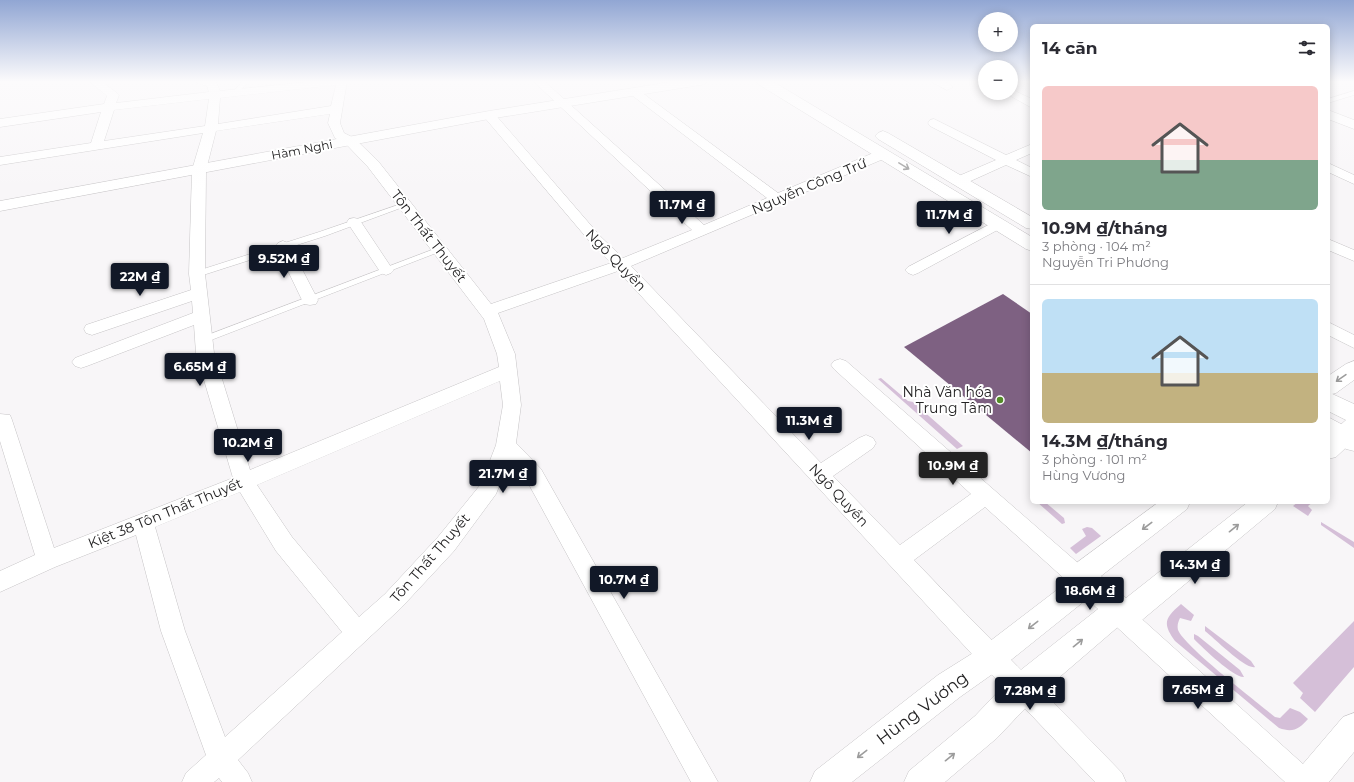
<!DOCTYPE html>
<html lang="vi">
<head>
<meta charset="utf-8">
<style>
	:root { --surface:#fff; --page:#f7f7f7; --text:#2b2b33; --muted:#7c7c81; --line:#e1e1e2; --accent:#111827 }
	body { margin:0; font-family:Montserrat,sans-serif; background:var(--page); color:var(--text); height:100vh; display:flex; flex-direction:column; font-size:15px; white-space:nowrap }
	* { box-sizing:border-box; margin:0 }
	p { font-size:13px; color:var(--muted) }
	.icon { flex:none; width:22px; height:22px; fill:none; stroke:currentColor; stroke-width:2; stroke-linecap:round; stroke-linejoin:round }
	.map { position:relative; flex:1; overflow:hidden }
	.side { position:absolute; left:1030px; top:24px; width:300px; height:480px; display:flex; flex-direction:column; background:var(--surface); border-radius:6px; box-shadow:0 2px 10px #0003 }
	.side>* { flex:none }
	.fabs { position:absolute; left:978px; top:12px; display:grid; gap:8px }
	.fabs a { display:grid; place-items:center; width:40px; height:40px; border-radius:50%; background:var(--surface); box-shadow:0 2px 10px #0003; font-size:20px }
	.price { position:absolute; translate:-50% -34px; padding:0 9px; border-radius:4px; background:var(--accent); color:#fff; font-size:13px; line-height:26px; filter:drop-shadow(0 1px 2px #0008) }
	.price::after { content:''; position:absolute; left:50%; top:24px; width:12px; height:9px; margin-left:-6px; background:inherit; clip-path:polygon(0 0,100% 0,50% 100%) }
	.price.selected { background:#222; color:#fff }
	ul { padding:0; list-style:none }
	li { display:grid; align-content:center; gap:8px; height:212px; padding:0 12px }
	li+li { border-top:1px solid var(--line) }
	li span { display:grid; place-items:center; height:124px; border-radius:6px; color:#555 }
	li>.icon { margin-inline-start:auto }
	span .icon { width:72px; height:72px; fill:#fffc; stroke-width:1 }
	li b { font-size:17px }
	h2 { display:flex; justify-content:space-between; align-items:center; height:48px; padding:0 12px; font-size:17px }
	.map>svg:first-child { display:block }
	.green { fill:#d5bfd8 }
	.building { fill:#7e6182 }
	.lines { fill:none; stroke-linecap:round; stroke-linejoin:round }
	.service-casing { stroke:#c6c4c6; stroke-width:1 }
	.minor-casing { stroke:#c6c4c6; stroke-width:1 }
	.tertiary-casing { stroke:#c6c4c6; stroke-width:1 }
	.secondary-casing { stroke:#c6c4c6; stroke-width:1 }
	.primary-casing { stroke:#c6c4c6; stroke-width:1 }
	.service { fill:#fff; fill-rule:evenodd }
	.minor { fill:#fff; fill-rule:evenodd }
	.tertiary { fill:#fff; fill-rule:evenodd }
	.secondary { fill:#fff; fill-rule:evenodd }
	.primary { fill:#fff; fill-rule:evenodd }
	.oneway { stroke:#9c9c9c }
	.poi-dot { fill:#548c28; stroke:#fff; stroke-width:1.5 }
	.labels { text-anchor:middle; stroke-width:4; stroke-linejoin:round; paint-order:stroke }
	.far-street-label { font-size:12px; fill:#242324; stroke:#fff }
	.street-label { font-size:14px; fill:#242324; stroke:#fff }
	.poi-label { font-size:14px; fill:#242324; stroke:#fff; text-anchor:end }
	.near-street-label { font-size:17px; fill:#242324; stroke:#fff }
</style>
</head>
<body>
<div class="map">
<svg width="1354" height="782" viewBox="0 0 1354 782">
	<rect width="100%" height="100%" fill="#f8f6f8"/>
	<path class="green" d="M881,378L908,401L913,402L963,446L957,449L878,379Z
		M1037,502H1045L1064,518L1065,523L1062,524Z
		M1298,502H1313L1308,506L1312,510L1308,516L1293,506Z
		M1321,522L1354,542V548L1321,525Z
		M1087,527L1092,528L1101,536L1076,554L1070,548L1086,536L1082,529Z
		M1181,604L1194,615L1191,621L1180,618C1178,622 1177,626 1178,630C1185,647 1257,702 1275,717L1280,718L1290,708L1300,712L1308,719C1299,729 1293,733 1279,728L1175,641C1162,623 1165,618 1181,604Z
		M1354,621V667L1315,712L1300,698L1303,693L1293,683Z
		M1205,626L1251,661L1255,667C1246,670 1214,638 1205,631Z
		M1194,634L1198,636L1240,670L1244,677C1234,678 1203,648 1194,639Z"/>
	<path class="building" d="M1003,294L1032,314V453L904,347Z"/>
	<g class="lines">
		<defs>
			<path id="service" d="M243,81H249L237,94H233V92Z
				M1354,91V95L1328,103V99Z
				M404,203L407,205L406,206L325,236L200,276H194L193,274L194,272L319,232Z
				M437,248H440L444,250L206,342L203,343L199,340L200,338Z"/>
			<path id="minor" d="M89,81H101L117,93L119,95L116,103L209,92L207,86L197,83L196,81L216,82L220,91L316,81H347L340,123L344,133L354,138L378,161L491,304L611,263L591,243L485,118L483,115L485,112H493L601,237L623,258L692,230L533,81H544L704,225L767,198L629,93L627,91L629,89H637L778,193L878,151H888L889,154L888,157L631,266L821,463L859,438L866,435L873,438L876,443L873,448L833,476L900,545L971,494L834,369L831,365L834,361L840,359L846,361L1094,577L1097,584L1094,591L1086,594L1078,591L985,507L914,560C982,632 1053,701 1122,773L1126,782H1095L1014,697L983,666L618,271L498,313L515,354L521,405L516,443L541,469L718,782H691L527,481L509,461L496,494L454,551L401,608L238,760L248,773L252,782H222L219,778L214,782H182L186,773L206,755L161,631L136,535L55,567L0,592V571L35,555L0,441V414L10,415L12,420L54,548L233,478L196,353L194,325L87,366L81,368L75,366L72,362L75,358L193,313L192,301L92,335L86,333L84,329L86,325L191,290L189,274L192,170L203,133L0,165V157L91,143L101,112L0,127V119L104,104L107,96ZM336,85L331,106L218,124L220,98ZM209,99L205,126L104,141L114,110ZM330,114L328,123L335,138L346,144L368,167L484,319L497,354L499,367L250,470L214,353L205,274L206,170L216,131ZM500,381L503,405L496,445L481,484L438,537L385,594L359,617L292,537L257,485ZM240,492L276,551L342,632L225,737L185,631L155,527Z
				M930,81H944L953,87L947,90Z
				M1024,81H1032V84L1026,83Z
				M1011,89L1032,99V108L1007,94L1006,93H1011Z
				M934,119L1006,155L1032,144V153L1016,160L1032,168V177L1006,165L964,184H954L952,181L954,178L996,160L930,126L928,123L930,120Z
				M1328,163L1354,175V184L1328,172Z
				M354,218L359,219L391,267L394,270L391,273L386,275L381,273L347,222L349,219Z
				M998,220L1003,221L1005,224L1003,227L918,273L913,275L908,273L905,270L908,267Z
				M1328,239L1354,250V261L1328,250Z
				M283,241L288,243L290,246L318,300L316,304L310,305L304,304L302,300L276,246L278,243Z
				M1328,322L1354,335V348L1328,335Z
				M1116,600L1124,603L1313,773L1317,782H1285L1108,619L1105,611L1108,603Z"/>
			<path id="tertiary" d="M677,81H707L705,84L700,85L489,119L0,211V201L489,111Z
				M1328,110L1354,120V129L1328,119Z
				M1354,713V752L1329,782H1292L1297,771L1343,717Z"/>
			<path id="secondary" d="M1354,361V380L1336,393L1328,395V376L1346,364Z
				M1354,417V440L1336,457L1328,459V436L1346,420Z
				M1159,502H1190L1187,509L1101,576L1126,598L1248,502H1278L1275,509L1136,625L1126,629L1119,626L1034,699L997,738L945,782H904L909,771L975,716L1012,677L1098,609L1087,599L1001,668L960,697L852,782H810L815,771L938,675L981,648L1070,580L1068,576L1071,567Z"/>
			<path id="primary" d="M756,81H772L1032,237V251L1026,249L758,84Z
				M883,131L888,133L1032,217V229L1026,228L878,139L875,136L878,133Z
				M1328,392L1354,404V424L1328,411Z
				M1328,417L1354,431V451L1346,449L1328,437Z"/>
		</defs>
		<use href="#service" class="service-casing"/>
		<use href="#minor" class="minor-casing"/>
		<use href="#tertiary" class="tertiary-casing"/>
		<use href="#secondary" class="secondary-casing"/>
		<use href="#primary" class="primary-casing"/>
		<use href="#service" class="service"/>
		<use href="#minor" class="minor"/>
		<use href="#tertiary" class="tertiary"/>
		<use href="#secondary" class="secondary"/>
		<use href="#primary" class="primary"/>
	</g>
	<defs><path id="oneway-shaft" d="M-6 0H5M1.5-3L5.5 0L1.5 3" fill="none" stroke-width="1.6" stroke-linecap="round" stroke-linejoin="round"/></defs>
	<g class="oneway">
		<use href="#oneway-shaft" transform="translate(904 166) rotate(31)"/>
		<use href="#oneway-shaft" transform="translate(1341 378) rotate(145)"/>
		<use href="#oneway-shaft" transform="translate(1147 526) rotate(143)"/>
		<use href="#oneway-shaft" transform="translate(1234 528) rotate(-39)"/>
		<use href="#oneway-shaft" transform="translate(1033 625) rotate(142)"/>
		<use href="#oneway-shaft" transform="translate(1078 643) rotate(-39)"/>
		<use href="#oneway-shaft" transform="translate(862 754) rotate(142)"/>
		<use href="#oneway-shaft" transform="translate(950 757) rotate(-39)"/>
	</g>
	<linearGradient id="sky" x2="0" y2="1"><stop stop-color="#91a6d3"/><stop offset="0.43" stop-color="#fcfbfc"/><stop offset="1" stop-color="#fcfbfc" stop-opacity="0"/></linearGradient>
	<rect width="1354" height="190" fill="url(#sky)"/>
	<circle class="poi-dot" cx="1000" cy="400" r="4"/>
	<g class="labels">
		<g class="far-street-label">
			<text transform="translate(302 150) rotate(-11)" y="4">Hàm Nghi</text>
		</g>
		<g class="street-label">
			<text transform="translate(809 186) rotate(-23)" y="5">Nguyễn Công Trứ</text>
			<text transform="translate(429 236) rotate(52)" y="5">Tôn Thất Thuyết</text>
			<text transform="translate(616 260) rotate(46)" y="5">Ngô Quyền</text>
			<text transform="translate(839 495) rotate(47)" y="5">Ngô Quyền</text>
			<text transform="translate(165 513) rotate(-22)" y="5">Kiệt 38 Tôn Thất Thuyết</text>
			<text transform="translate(430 558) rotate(-49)" y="5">Tôn Thất Thuyết</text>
		</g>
		<g class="poi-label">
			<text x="992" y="397">Nhà Văn hóa<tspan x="992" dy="16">Trung Tâm</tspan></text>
		</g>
		<g class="near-street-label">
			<text transform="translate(922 708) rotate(-37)" y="6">Hùng Vương</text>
		</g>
	</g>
</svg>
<div class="fabs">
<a>+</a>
<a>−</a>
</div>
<b class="price" style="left:682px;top:225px">11.7M ₫</b>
<b class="price" style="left:949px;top:235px">11.7M ₫</b>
<b class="price" style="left:284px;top:279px">9.52M ₫</b>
<b class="price" style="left:140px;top:297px">22M ₫</b>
<b class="price" style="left:200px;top:387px">6.65M ₫</b>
<b class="price" style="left:809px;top:441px">11.3M ₫</b>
<b class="price" style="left:248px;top:463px">10.2M ₫</b>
<b class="price selected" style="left:953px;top:486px">10.9M ₫</b>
<b class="price" style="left:503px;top:494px">21.7M ₫</b>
<b class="price" style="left:1195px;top:585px">14.3M ₫</b>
<b class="price" style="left:624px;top:600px">10.7M ₫</b>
<b class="price" style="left:1090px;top:611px">18.6M ₫</b>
<b class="price" style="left:1198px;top:710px">7.65M ₫</b>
<b class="price" style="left:1030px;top:711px">7.28M ₫</b>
<section class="side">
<h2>14 căn<svg class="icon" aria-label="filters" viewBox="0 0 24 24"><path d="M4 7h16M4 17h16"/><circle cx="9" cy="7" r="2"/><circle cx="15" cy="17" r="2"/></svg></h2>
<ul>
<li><span style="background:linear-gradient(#f6c9c9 60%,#7fa58c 0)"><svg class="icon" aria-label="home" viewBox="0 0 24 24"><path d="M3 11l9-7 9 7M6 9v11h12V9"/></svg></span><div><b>10.9M ₫/tháng</b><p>3 phòng · 104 m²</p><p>Nguyễn Tri Phương</p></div></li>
<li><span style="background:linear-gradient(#bfe0f5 60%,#c2b280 0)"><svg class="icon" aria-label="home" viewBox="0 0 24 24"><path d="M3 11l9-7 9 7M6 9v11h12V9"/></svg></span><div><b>14.3M ₫/tháng</b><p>3 phòng · 101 m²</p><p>Hùng Vương</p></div></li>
</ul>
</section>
</div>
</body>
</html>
